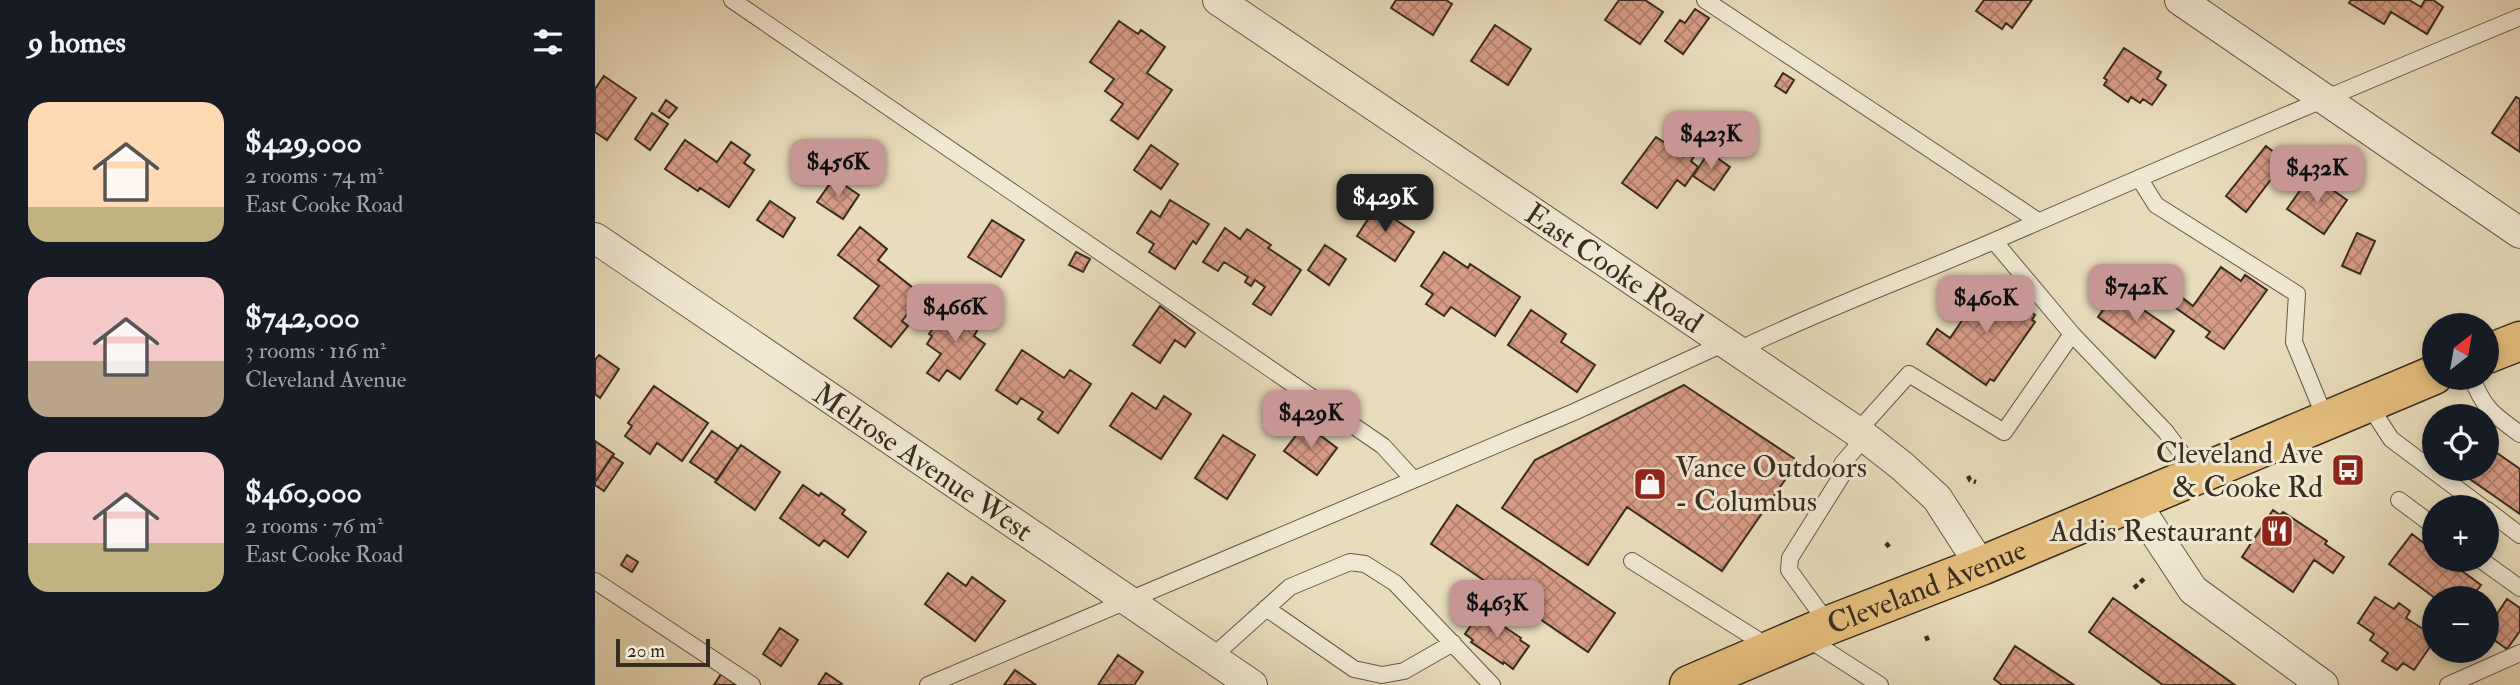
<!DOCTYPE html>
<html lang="en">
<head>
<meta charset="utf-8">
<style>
	:root { --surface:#171b24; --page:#242831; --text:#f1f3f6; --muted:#9ea1a6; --accent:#c59692 }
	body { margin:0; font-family:"IM FELL Double Pica",serif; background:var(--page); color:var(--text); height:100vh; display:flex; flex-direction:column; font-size:26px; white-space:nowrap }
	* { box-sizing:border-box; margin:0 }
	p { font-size:23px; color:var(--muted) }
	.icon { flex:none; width:38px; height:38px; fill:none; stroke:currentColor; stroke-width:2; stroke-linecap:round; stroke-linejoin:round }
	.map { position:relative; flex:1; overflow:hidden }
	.details { display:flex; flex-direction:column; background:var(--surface); width:595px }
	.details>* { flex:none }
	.needle { width:46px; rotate:31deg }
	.fabs { position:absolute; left:1827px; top:313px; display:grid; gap:14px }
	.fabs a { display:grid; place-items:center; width:77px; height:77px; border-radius:50%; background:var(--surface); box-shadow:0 4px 10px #0003; font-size:35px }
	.scale { position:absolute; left:21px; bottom:18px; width:94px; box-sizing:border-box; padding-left:7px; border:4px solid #392d21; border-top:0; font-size:19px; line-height:24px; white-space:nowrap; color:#392d21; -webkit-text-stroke:5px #f1e8d2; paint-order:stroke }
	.price { position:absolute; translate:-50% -60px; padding:0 16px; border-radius:14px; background:var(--accent); color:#111; font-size:23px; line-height:46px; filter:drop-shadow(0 2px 4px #0008) }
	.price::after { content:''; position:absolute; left:50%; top:42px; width:21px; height:16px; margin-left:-10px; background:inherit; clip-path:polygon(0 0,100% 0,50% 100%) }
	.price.selected { background:#222; color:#fff }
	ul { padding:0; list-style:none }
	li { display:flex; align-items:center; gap:21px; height:175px; padding:0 28px }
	li span { display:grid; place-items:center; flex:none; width:196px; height:140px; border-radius:21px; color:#555 }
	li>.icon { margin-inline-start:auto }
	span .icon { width:84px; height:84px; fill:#fffc; stroke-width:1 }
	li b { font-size:30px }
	h2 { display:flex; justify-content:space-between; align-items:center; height:84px; padding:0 28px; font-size:30px }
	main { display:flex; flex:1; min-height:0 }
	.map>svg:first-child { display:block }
	.building { fill:url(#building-cross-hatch); stroke:#392d21; stroke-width:2 }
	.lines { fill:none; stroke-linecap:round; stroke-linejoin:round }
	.lane-casing { stroke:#655947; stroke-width:18 }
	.street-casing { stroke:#655947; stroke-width:32 }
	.primary-casing { stroke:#392d21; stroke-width:41 }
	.path { stroke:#392d21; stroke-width:4.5; stroke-dasharray:5 3.5; stroke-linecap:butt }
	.lane { stroke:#f1e8d2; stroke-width:16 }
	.street { stroke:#f1e8d2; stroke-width:30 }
	.primary { stroke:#e4be7d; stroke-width:38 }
	.labels { text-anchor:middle; stroke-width:6; stroke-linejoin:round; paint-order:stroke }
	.street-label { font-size:30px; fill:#392d21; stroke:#f1e8d2 }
	.poi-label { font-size:30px; fill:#392d21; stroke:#f1e8d2; text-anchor:end }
</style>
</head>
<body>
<main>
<section class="details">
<h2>9 homes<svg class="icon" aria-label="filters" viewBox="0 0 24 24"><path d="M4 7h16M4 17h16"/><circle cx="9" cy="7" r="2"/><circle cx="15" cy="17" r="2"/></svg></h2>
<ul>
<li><span style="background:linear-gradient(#ffd9b3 75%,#c2b280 0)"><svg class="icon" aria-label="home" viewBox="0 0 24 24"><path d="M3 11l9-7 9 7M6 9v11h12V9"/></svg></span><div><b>$429,000</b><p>2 rooms · 74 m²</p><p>East Cooke Road</p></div></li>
<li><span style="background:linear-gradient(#f6c9c9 60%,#b9a48a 0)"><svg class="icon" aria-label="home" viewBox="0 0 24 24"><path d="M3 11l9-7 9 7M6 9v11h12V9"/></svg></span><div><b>$742,000</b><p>3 rooms · 116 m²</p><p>Cleveland Avenue</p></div></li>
<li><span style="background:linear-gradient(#f6c9c9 65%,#c2b280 0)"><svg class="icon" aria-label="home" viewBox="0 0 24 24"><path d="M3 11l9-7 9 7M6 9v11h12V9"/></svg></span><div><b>$460,000</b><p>2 rooms · 76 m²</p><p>East Cooke Road</p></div></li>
</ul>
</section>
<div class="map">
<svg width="1925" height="685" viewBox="0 0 1925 685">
	<defs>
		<pattern id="building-cross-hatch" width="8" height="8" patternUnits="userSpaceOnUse" patternTransform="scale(1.75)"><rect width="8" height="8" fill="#d79c84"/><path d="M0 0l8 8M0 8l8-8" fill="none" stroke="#af806c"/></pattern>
	</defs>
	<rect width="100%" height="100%" fill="#e9dcba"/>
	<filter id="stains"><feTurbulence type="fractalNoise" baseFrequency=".00286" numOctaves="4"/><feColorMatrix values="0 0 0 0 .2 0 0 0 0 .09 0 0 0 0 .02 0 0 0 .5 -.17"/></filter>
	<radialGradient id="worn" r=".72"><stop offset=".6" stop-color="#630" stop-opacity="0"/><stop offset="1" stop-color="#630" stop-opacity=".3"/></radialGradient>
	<path class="building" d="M801,0H851L857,4L838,35L796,8Z
		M1024,0H1050L1068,12L1045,44L1010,20Z
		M1389,0H1437L1417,28L1411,23L1407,29L1381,11Z
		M1756,0H1814L1826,7L1830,0H1838L1848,7L1832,34L1796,12L1789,24L1754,3Z
		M1100,9L1114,18L1088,54L1070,41L1085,20L1090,23Z
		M524,21L543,34L546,30L570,47L552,73L577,90L543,139L516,120L528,104L510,91L519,79L495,62Z
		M900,25L936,49L913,85L876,61Z
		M1529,48L1566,72L1562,79L1571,85L1557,105L1548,99L1545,103L1536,97L1533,102L1509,85L1512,80L1509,78Z
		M1188,73L1199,80L1191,93L1180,86Z
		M9,76L41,98L12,140L0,132V89Z
		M1921,97L1925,99V152L1897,133Z
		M71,100L82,108L74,118L64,111Z
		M57,113L73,124L55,150L40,139Z
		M1082,130L1106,147L1096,161L1103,167L1090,186L1082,180L1062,208L1027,183L1061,137L1072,144Z
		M90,140L122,162L136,142L155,155L149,163L159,170L134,207L105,188L103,191L70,169Z
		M556,145L583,164L566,189L539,170Z
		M1671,146L1690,161L1651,212L1631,196Z
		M1114,152L1135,167L1119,190L1098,176Z
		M1716,175L1752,200L1729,234L1692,209Z
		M239,178L264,195L248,219L222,202Z
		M575,200L614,224L601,244L598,241L580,269L554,252L559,244L542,233L556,211L565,217Z
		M175,201L200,218L188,237L162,220Z
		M781,207L819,232L800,261L762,236Z
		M397,220L429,240L406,277L373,257Z
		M265,227L292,249L283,260L327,295L307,321L313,326L296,347L259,318L284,286L243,255Z
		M630,228L645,239L652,229L676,245L673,248L706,270L676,315L658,304L670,287L660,280L656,286L650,282L653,277L629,262L623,271L608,262Z
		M1762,233L1780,241L1765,274L1747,266Z
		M730,245L751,259L734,285L713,270Z
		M481,252L495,259L488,272L474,265Z
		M849,252L873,268L875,264L925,297L900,336L856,307L849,316L831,304L838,294L826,286Z
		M1626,267L1646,281L1650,275L1672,290L1629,349L1611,337L1615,332L1578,306L1585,296L1598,306Z
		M1393,283L1440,315L1437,320L1440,322L1399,381L1395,379L1391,385L1332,344L1342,329L1355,338Z
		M1521,291L1579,331L1560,358L1503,317Z
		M364,306L387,322L379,336L390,344L365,379L352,370L344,381L332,373L346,354L332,344L337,336L334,334L349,314L355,318Z
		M565,306L600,333L590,347L580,340L565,363L538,345Z
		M936,310L971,334L966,342L1000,365L982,392L913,345Z
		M427,350L469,378L475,370L496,384L463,433L443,419L448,412L426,398L422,404L401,390Z
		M4,355L24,369L5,398L0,394V360Z
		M1089,385L1203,461L1127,571L1032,507L993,565L907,508L940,460Z
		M59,386L113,423L87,461L62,443L55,454L30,436L37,426L33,423Z
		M537,393L561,409L569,396L596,414L566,459L515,426Z
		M710,424L742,448L722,475L689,451Z
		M117,431L143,449L122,480L95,462Z
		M628,435L660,455L632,499L600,478Z
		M0,441L19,454L0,482Z
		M146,445L185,472L160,510L120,482Z
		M1892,446L1925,469V514L1869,475L1873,469H1892Z
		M17,456L28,463L9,491L0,485V482Z
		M208,485L224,496L226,493L250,510L247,514L271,532L253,557L229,540L224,546L185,518Z
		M862,505L1020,613L993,652L836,544Z
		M1678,510L1685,515L1688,512L1732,541L1730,544L1749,557L1738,573L1719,560L1698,592L1647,557Z
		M1817,534L1839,551V560H1852L1886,585L1876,598H1840L1794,564Z
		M32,555L43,562L37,572L26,565Z
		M353,573L371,586L377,577L410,601L380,641L330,604Z
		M1780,597L1799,609L1804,603L1815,611L1811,618L1839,636V641L1819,670L1808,663L1802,670L1787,661L1793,653L1775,640L1779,634L1763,623Z
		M1518,598L1640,685H1568L1494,632Z
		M1912,599L1925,608V631L1912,649L1892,635V629Z
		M886,611L926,638L925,640L934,646L918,669L909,662L908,664L876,642L878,640L870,634Z
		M185,628L203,640L186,666L168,654Z
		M1420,646L1479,685H1407L1399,679Z
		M523,655L548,672L539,685H503Z
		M420,670L441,685H409Z
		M231,673L247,684L246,685H223Z
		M126,674L142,685H119Z"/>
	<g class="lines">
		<defs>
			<path id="lane" d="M137,0L788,446L818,479
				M1110,0L1443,221
				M1544,178L1561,205L1702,294L1699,342L1731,420
				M1477,334L1571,432L1601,473
				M1141,351C1226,310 1313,278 1399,241C1574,165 1749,90 1925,17
				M1877,378C1889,409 1899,415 1925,434
				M1772,402L1796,439L1888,508
				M1262,432L1314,374L1409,432L1477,334L1399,241
				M1804,500L1839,526
				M1892,510L1925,535
				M1886,560L1925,588
				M1037,561L1174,647
				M0,581L157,685
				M671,608L759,669L787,675L809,671L858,643
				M1234,625L1194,570L1195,558L1249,472L1247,464L1270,437
				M1210,637L1285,685
				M616,658L695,587L755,562L770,564L800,583L897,685
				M333,685L979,412L1130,343
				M1853,685L1925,653"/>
			<path id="street" d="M623,0L1270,437L1307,466L1342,498L1386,566
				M1585,0L1925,233
				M0,238L657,685
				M1539,501L1598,590L1728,685"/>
			<g id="primary">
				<path d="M1892,354L1925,341"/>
				<path id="s1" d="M1094,685L1234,625L1386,566L1839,375"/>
			</g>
		</defs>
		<use href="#lane" class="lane-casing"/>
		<use href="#street" class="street-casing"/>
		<use href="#primary" class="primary-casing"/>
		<path class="path" d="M1373,476L1375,480L1381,482
			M1291,543L1295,548
			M1539,588L1550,578
			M1331,636L1333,641"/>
		<use href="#lane" class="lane"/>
		<use href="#street" class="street"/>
		<use href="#primary" class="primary"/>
	</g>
	<defs>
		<symbol id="bus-square" viewBox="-11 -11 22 22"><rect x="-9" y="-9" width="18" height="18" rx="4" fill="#8f2418" stroke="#f1e8d2"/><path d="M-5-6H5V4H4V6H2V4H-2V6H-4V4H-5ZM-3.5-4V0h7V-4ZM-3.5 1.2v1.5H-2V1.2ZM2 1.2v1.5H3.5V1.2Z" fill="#fff"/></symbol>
		<symbol id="shop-square" viewBox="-11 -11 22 22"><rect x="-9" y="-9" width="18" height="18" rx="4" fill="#8f2418" stroke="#f1e8d2"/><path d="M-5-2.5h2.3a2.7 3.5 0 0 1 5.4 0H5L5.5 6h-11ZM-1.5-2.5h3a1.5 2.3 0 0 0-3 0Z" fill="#fff"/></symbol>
		<symbol id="restaurant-square" viewBox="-11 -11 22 22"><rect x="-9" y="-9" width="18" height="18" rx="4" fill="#8f2418" stroke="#f1e8d2"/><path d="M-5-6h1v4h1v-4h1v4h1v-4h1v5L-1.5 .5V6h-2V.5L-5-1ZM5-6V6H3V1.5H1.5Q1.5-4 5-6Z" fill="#fff"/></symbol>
	</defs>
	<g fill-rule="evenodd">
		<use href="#bus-square" x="1734" y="451" width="38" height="38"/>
		<use href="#shop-square" x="1036" y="465" width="38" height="38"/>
		<use href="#restaurant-square" x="1663" y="512" width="38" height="38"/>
	</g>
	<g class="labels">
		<g class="street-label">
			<text transform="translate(1019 268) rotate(34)" y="10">East Cooke Road</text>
			<text transform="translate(328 462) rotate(34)" y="10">Melrose Avenue West</text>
			<text dy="10" stroke="none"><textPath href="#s1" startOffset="257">Cleveland Avenue</textPath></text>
		</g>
		<g class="poi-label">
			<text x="1728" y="463">Cleveland Ave<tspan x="1728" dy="34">&amp; Cooke Rd</tspan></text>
			<text x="1080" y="477" text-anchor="start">Vance Outdoors<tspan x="1080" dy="34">- Columbus</tspan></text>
			<text x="1658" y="541">Addis Restaurant</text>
		</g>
	</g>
	<rect width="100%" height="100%" filter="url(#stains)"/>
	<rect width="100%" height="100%" fill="url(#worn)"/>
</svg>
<div class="fabs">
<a><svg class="needle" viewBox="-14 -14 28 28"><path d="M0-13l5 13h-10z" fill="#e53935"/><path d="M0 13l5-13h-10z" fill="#9ea1a6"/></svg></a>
<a><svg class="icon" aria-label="locate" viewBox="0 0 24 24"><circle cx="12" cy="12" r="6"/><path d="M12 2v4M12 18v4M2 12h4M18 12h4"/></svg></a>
<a>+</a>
<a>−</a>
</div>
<div class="scale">20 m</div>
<b class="price" style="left:1116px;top:171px">$423K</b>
<b class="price" style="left:243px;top:199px">$456K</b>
<b class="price" style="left:1722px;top:205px">$432K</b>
<b class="price selected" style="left:790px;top:234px">$429K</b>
<b class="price" style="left:1541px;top:324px">$742K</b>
<b class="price" style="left:1391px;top:335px">$460K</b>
<b class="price" style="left:360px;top:344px">$466K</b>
<b class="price" style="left:716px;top:450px">$429K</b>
<b class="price" style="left:902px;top:640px">$463K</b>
</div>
</main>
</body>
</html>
